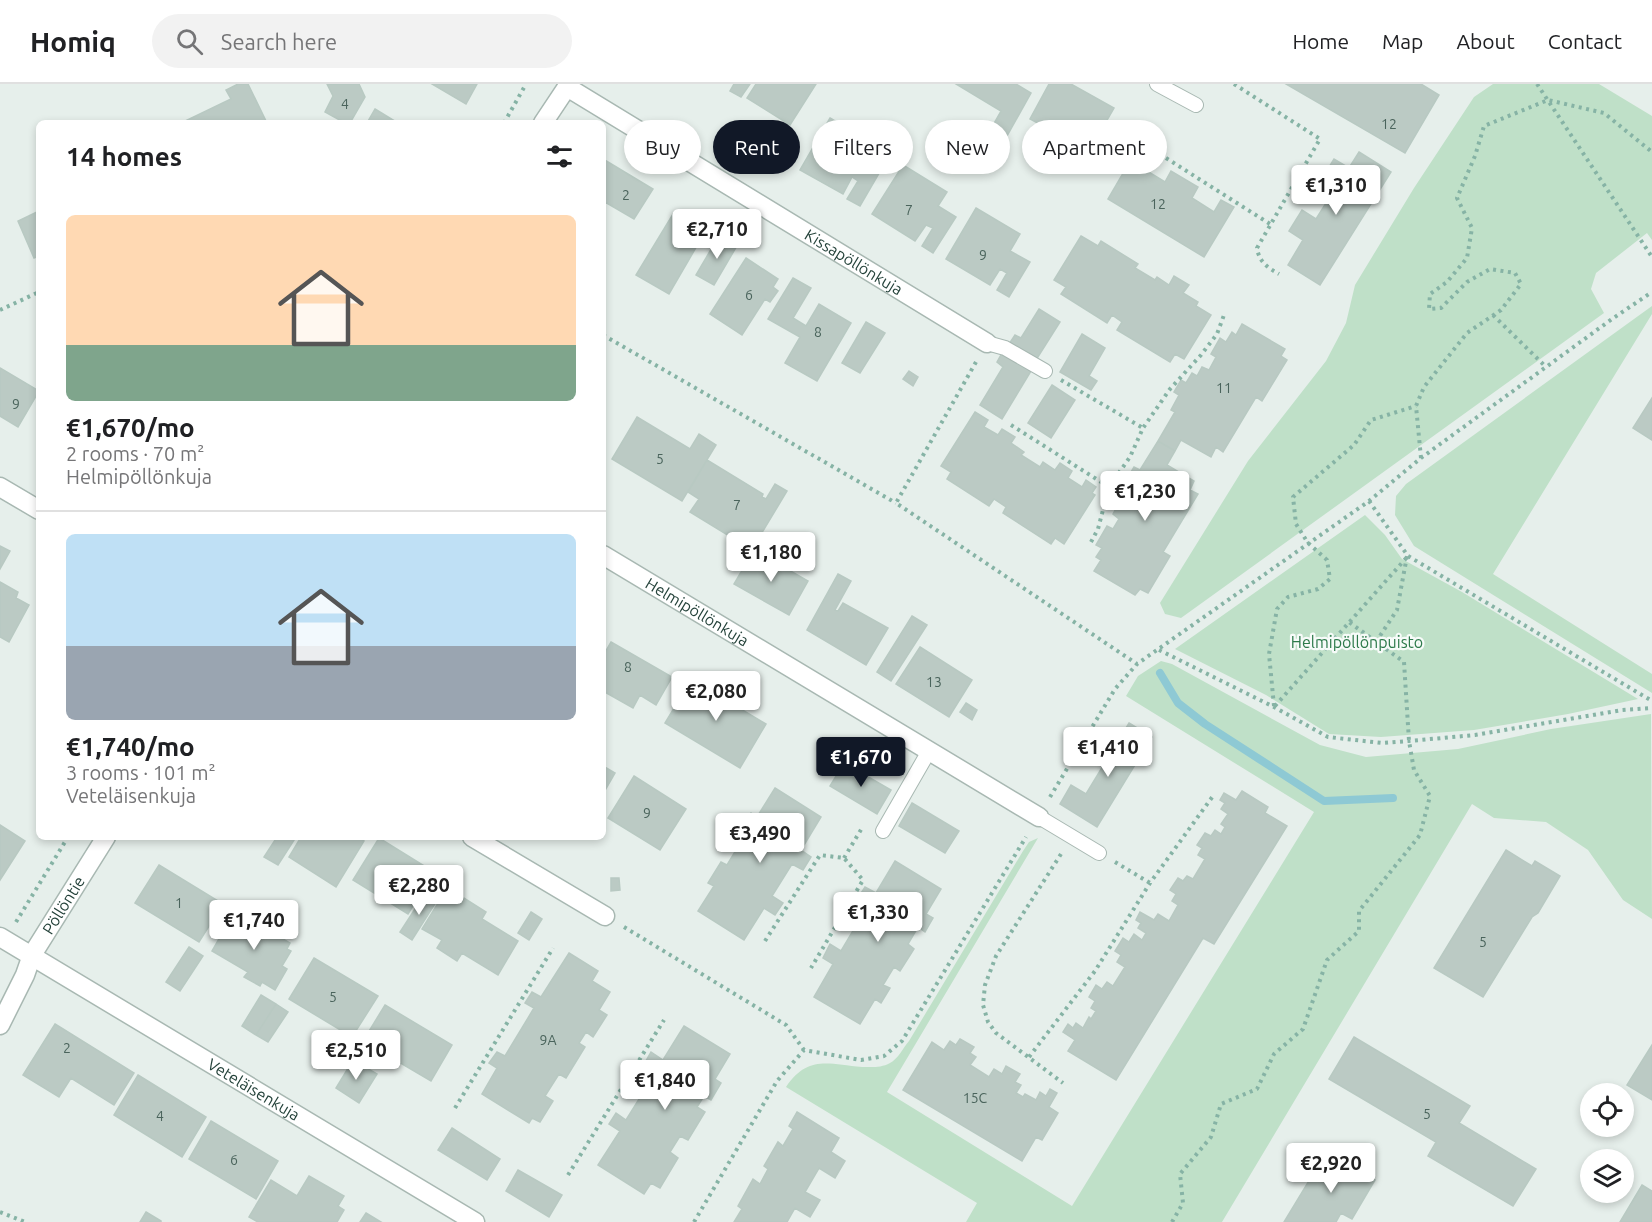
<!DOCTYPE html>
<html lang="en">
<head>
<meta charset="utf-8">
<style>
	:root { --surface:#fff; --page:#f2f2f2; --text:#202124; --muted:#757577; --line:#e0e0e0; --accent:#111827 }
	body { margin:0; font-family:Ubuntu,sans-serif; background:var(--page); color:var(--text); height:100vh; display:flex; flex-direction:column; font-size:22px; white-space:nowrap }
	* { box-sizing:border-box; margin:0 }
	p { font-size:20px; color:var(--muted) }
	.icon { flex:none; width:33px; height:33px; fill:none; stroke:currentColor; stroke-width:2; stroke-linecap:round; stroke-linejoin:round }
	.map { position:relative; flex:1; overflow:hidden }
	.details { position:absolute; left:36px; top:36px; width:570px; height:720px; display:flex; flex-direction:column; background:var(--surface); border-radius:9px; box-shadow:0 3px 9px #0003 }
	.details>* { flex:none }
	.guide { position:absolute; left:624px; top:36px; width:570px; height:54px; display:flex; gap:12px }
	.buttons { position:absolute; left:1580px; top:999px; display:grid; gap:12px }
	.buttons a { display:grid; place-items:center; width:54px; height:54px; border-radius:50%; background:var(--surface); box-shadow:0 3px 9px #0003; font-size:30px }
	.price { position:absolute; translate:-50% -51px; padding:0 14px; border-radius:6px; background:#fff; color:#222; font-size:20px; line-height:39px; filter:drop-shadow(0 2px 3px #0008) }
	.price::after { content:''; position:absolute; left:50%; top:36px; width:18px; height:14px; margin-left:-9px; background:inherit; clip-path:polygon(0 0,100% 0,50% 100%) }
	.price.active { background:var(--accent); color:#fff }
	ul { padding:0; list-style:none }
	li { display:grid; align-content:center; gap:12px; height:318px; padding:0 30px }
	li+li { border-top:2px solid var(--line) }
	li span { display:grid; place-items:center; height:186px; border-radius:9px; color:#555 }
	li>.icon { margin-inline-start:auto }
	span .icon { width:108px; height:108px; fill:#fffc; stroke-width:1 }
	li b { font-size:26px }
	h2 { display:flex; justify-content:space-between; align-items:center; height:72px; padding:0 30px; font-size:26px }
	.pill { padding:0 21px; border-radius:27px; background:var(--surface); box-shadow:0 3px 9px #0003; font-size:21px; line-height:54px }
	.pill.active { background:var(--accent); color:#fff }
	header { display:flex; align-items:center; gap:36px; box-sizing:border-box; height:84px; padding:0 30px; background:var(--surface); border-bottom:2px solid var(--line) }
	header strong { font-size:28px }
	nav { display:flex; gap:33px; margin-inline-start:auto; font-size:21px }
	.search { width:420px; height:54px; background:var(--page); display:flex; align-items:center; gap:15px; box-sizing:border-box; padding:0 21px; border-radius:33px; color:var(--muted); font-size:22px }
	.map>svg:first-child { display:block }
	.green { fill:#bfe0c8 }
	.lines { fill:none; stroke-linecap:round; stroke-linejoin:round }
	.stream { stroke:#8ec9d4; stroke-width:8 }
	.building { fill:#bbcac4; stroke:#b8c9c2; stroke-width:1.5 }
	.lane-casing { stroke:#a8b8b2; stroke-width:16 }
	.street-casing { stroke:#a8b8b2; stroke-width:21 }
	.path { stroke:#86b3a5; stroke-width:4; stroke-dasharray:3 4.5; stroke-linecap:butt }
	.lane { stroke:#fff; stroke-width:14 }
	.street { stroke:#fff; stroke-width:18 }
	.labels { text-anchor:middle; stroke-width:4.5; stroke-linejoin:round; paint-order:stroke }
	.number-label { font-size:14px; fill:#4a645c }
	.street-label { font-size:16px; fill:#24423a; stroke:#f7fbf9 }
	.park-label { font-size:16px; fill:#2d7a4b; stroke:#f7fbf9 }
</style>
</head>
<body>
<header>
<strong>Homiq</strong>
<div class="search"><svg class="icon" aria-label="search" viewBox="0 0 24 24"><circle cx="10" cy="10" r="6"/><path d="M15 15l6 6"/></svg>Search here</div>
<nav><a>Home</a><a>Map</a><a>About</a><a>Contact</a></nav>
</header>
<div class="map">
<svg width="1652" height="1138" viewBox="0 0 1652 1138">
	<rect width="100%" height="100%" fill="#e6efeb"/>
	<path class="green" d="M1493,0H1599L1652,32V156L1647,149L1596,189L1591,205L1604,229L1181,534L1165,530L1160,519L1248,377L1326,277L1346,239L1355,201L1414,104L1474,13Z
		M1652,222V230L1493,490L1652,590V609L1414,462L1395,431L1396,412L1406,400Z
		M1365,431L1385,451L1402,475L1462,508L1638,615L1568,630L1474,646L1381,653L1329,650L1266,611L1175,565Z
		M1161,577L1172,580L1320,661L1366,673L1458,665L1551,645L1651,630L1652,835L1623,816L1588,766L1546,738L1494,734L1472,720L1222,1138H966L977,1119L786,1003C808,971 827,980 862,983C872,983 881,984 890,979C898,975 903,964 909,957L1023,767L1029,758L1038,754L887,1008L1072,1122L1314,728L1126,612L1138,592Z"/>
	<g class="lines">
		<path class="stream" d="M1160,589L1178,619L1205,640L1324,717L1393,714"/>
	</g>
	<path class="building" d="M238,0H248L267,39H186L185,37L231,15L226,6Z
		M327,0H359L365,13L350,39H345L325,28L333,12Z
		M432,0H477L466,20Z
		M734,0H750L741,13L730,7Z
		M756,0H816L790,41L747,14Z
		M956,0H1016L1031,9L1007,52L992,43L1001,27Z
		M1049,0H1071L1114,24L1091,64L1045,38L1043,42L1030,35Z
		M1286,0H1421L1439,11L1405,69Z
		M375,25L398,39H367Z
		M830,34L872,59L867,68L885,79L860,122L847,115L858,97L852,93L843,110L800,86Z
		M1136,67L1153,76L1147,87L1165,98L1171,87L1198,103L1192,114L1214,128L1221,116L1234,123L1204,173L1108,115Z
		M1359,68L1391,88L1320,201L1288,181L1303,156L1289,147L1302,126L1316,135L1335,105L1321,96L1334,75L1349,84Z
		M603,75L653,105L634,135L605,118L603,121Z
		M903,81L947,108L938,122L956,133L933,169L922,162L933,144L926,141L915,157L872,130Z
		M976,124L1020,150L1010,167L1030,178L1009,213L997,206L1007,189L1000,185L990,201L946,175Z
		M39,127V172L34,174L18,137Z
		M673,130L705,148L669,210L636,191Z
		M720,150L738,160L714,201L696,191Z
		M1081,152L1098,162L1101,157L1138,180L1135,184L1155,196L1157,193L1169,201L1174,192L1189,201L1183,209L1198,218L1196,222L1211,231L1184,275L1175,270L1170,278L1117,246L1122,238L1112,231L1107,239L1061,210L1066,203L1054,196Z
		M746,174L778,195L773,203L778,207L770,218L765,215L742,251L710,230Z
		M793,194L811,204L793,234L806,242L819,220L851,239L817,297L785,279L800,253L768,235Z
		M1039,225L1060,238L1036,276L1009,260L1015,251L1021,254Z
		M866,238L885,249L860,289L842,279Z
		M1242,240L1285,265L1281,272L1287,276L1262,317L1256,313L1223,368L1216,363L1211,373L1181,356L1175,367L1158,357L1175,328L1171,326L1179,311L1174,308L1181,296L1186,299L1192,289L1197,292L1202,283L1209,286L1216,273L1211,270L1220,254L1226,258L1232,248L1236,251Z
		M1082,250L1105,264L1089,292L1097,297L1091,306L1060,288Z
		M1002,269L1031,287L1002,335L980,321L1003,283L997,278Z
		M0,284L39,307L18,343L0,332Z
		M909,287L918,293L913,302L903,295Z
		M1052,301L1075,316L1051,354L1028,339Z
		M1652,314V356L1633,344Z
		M975,328L988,336L984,343L998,351L1002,345L1015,353L1011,359L1024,368L1021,371L1040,383L1043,378L1055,386L1060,379L1072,387L1068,394L1082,403L1086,396L1096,403L1092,409L1095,411L1064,460L1055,454L1051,460L1003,429L1006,423L994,415L989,422L947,395L951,388L941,382Z
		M637,333L690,365L699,350L716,361L682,417L612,375Z
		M1158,357L1175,367L1167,381L1194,397L1190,406L1198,410L1163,468L1170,472L1148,509L1140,505L1135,511L1094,487L1101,476L1096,473L1102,464L1096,461L1107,442L1113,445L1119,435L1113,430L1118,421L1113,418L1119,409L1114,406L1122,393L1127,395L1134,383L1140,386Z
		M707,376L763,410L762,413L766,415L775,400L787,407L754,462L736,451L734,455L690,428L699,415L688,408Z
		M0,462L10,467L0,485Z
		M754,466L808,497L789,531L734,500Z
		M838,490L851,497L835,526L838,527L843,519L888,544L866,581L807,546Z
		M0,498L18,508L16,514L29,521L9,558L0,553Z
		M912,532L927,541L891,597L877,588Z
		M611,558L672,593L656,621L640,611L633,624L603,607V572Z
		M920,563L972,596L949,633L896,600Z
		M694,591L737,616L734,621L766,640L740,684L665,639Z
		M966,619L977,626L972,636L960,628Z
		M1129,639L1152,653L1097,743L1060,720L1071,701L1086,710Z
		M844,679L891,706L877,730L830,702Z
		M603,682L615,689L603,710Z
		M634,692L686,725L660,766L608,734Z
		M775,704L821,733L801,766L811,773L803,786L792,780L772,812L783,819L775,831L764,824L744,856L698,827L714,802L708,799L721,778L727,781L744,753L738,749L751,729L757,733Z
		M1242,707L1268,723L1265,729L1287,742L1214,860L1203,854L1116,996L1068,967L1075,956L1063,948L1068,940L1073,944L1076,939L1083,944L1089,933L1091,935L1096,927L1091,924L1095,917L1089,913L1096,901L1102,905L1107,898L1113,902L1125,883L1117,878L1121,871L1115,867L1123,854L1129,858L1134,850L1142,856L1146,849L1138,844L1141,839L1136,836L1140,828L1154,836L1158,830L1169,837L1178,821L1172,817L1176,810L1170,806L1178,794L1183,797L1187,792L1193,795L1205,775L1198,771L1202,764L1197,761L1205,749L1211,752L1215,746L1221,750L1225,743L1221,740L1228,730L1221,725L1225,719L1220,716L1224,709L1236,716Z
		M912,719L959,747L945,769L899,742Z
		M0,741L25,757L0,796Z
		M277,753H296L278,781L264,773Z
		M301,753H359L364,757L336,803L289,773Z
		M379,754L434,788L408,830L353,796Z
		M1506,766L1532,782L1535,777L1560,792L1538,829L1532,833L1483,913L1434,884Z
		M895,777L941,805L926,830L933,834L925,848L918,843L908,860L914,865L900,887L894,883L883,901L890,904L881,919L875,915L860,940L814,913L833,880L823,874L830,860L841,867L869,820L858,814L865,803L876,809Z
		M159,781L223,820L199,858L135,819Z
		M611,794H619L620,806L611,807Z
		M426,808L438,815L412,856L400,848Z
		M443,811L460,821L464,814L486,828L482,835L518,857L498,891L462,869L457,877L437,864L442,856L422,845Z
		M235,827L290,859L287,865L291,867L282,882L287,885L275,906L262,898L260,902L244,893L248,888L212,867Z
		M531,828L542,835L529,856L518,849Z
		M189,863L203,872L180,907L166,898Z
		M569,869L598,887L592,897L610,908L599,926L607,931L593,953L586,948L579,959L585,963L566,994L559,990L545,1012L553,1017L540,1038L532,1034L529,1039L482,1010L497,984L489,979L497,968L505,972L534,924L525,919L532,908L541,913Z
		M314,874L378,912L352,953L289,915Z
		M261,911L276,920L256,951L242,942Z
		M276,920L288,928L268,958L256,951Z
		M385,921L452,961L431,997L363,957Z
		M55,940L134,989L114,1021L71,994L59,1013L23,991Z
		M684,942L730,970L715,995L721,999L711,1016L704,1012L697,1023L705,1028L688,1056L680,1052L670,1068L678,1074L660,1104L651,1099L644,1110L598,1081L620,1047L609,1040L616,1029L626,1036L651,996L639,989L651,968L663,976Z
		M1354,953L1470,1022L1459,1039L1536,1085L1513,1122L1428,1072L1436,1058L1329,995Z
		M960,955L974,963L970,969L976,973L970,981L989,993L994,985L1002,990L1006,982L1020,990L1015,998L1021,1001L1016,1009L1023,1013L1025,1010L1036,1016L1040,1008L1046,1012L1050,1005L1057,1009L1049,1023L1058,1029L1042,1056L1036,1053L1022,1077L903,1006L932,958L944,966L950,957L956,961Z
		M1652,961V1016L1627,1001Z
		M353,976L377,990L359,1019L336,1004Z
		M138,991L206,1033L182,1073L114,1031Z
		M797,1028L839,1054L831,1068L845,1077L835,1094L819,1084L805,1108L820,1116L810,1133L795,1124L787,1138H734L742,1125L738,1122L753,1095L760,1100L768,1085L764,1082L778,1058L783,1062L793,1045L789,1042Z
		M211,1037L278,1077L256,1115L189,1075Z
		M452,1044L500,1075L487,1096L438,1066Z
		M1324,1072L1346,1085L1349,1080L1375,1096L1352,1135L1341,1129L1336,1138H1284Z
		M518,1086L562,1111L549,1133L506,1107Z
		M309,1092L344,1112L338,1122L344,1126L337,1138H258L249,1133L271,1096L297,1112Z
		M1642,1101L1652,1107V1138H1620Z
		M146,1128L161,1137V1138H140Z
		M366,1129L381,1138H360Z"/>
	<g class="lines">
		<defs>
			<path id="lane" d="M1157,0L1196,21
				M987,259L1005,264L1045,287
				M1039,733L1099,769
				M883,747L929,667"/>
			<g id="street">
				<path id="s1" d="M567,3L987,259"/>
				<path d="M543,39L569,0"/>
				<path d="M0,403L39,426"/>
				<path id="s2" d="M603,471L1039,733"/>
				<path d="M472,753L605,832"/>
				<path id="s3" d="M0,853L475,1138"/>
				<path id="s4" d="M0,941L25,891L32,871L106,753"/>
			</g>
		</defs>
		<use href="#lane" class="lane-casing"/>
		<use href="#street" class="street-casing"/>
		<path class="path" d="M1234,0L1320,55L1257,164C1259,178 1268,184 1279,190
			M1537,0L1652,173
			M504,39L526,0
			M1166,74L1270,140
			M0,226L39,208
			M1493,231L1546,283
			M603,251L896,419
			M976,278L896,419L1137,580
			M1061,296L1143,344
			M1011,341L1109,403
			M1421,374L1416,322L1424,303L1467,249L1501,226L1521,200L1515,189L1490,185L1467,198L1441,224L1429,225L1430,210L1447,198L1467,174L1472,144L1457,114L1475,72L1484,42L1548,16L1604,29L1652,68
			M1369,417L1408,472L1652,617
			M1091,458L1098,445L1109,403L1130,373L1143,344L1170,305L1201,271L1217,250L1224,231
			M1376,558L1397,526L1407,472
			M1159,566L1274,623L1328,653L1382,659L1409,657L1475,651L1622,626L1652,624
			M1274,622L1269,570L1277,525L1288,513L1318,505L1330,495L1327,476L1308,459L1296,440L1293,413L1354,361L1371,336L1416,322
			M1275,622L1408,472
			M1050,713L1115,605L1137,580L1369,417L1421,374L1612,235L1652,208
			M1061,770L996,872L985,901L983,921L988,938L996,949L1063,999
			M844,774L862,744
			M1115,778L1150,799
			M16,838L68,753
			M624,843L786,941L804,966
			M765,857L820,771L844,774L863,796L811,884
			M1029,973L1095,887L1150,799L1213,712
			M455,1024L553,864
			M568,1091L664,936
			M0,1128L25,1138
			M694,1138L777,997L804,966L861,976L884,972L902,957L1026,753
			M1172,1138L1183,1119L1180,1090L1211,1053L1221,1020L1257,1005L1274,970L1303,945L1327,876L1359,847V827L1420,751L1430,712L1414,686L1409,657L1404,578L1349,538"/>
		<use href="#lane" class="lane"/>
		<use href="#street" class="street"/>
	</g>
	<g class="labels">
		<g class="number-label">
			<text x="345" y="25">4</text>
			<text x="1389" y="45">12</text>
			<text x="626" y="116">2</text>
			<text x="1158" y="125">12</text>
			<text x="909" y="131">7</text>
			<text x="983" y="176">9</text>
			<text x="749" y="216">6</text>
			<text x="818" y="253">8</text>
			<text x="1224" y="309">11</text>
			<text x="16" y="325">9</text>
			<text x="660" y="380">5</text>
			<text x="737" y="426">7</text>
			<text x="628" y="588">8</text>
			<text x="934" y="603">13</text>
			<text x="647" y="734">9</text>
			<text x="179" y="824">1</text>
			<text x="1483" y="863">5</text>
			<text x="333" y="918">5</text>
			<text x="548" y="961">9A</text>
			<text x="67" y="969">2</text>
			<text x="975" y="1019">15C</text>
			<text x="1427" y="1035">5</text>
			<text x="160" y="1037">4</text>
			<text x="234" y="1081">6</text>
		</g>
		<g class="street-label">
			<text dy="6" stroke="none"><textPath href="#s1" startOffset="336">Kissapöllönkuja</textPath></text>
			<text dy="6" stroke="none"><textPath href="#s2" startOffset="110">Helmipöllönkuja</textPath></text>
			<text dy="6" stroke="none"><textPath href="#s4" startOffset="136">Pöllöntie</textPath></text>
			<text dy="6" stroke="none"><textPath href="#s3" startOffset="296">Veteläisenkuja</textPath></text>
		</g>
		<g class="park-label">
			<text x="1357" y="564">Helmipöllönpuisto</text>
		</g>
	</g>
</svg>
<div class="buttons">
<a><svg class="icon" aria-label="locate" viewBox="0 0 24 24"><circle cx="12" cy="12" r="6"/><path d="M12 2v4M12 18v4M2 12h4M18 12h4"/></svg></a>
<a><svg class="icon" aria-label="layers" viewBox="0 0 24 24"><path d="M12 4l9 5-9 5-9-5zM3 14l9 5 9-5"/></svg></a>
</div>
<b class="price" style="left:1336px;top:132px">€1,310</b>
<b class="price" style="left:717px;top:176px">€2,710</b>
<b class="price" style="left:1145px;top:438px">€1,230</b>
<b class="price" style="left:771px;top:499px">€1,180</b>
<b class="price" style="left:716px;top:638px">€2,080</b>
<b class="price" style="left:1108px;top:694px">€1,410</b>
<b class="price active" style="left:861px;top:704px">€1,670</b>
<b class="price" style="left:760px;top:780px">€3,490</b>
<b class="price" style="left:419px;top:832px">€2,280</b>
<b class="price" style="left:878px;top:859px">€1,330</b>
<b class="price" style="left:254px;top:867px">€1,740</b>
<b class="price" style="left:356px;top:997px">€2,510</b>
<b class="price" style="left:665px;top:1027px">€1,840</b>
<b class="price" style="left:1331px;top:1110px">€2,920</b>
<div class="guide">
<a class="pill">Buy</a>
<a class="pill active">Rent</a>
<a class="pill">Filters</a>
<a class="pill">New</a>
<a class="pill">Apartment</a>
</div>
<section class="details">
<h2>14 homes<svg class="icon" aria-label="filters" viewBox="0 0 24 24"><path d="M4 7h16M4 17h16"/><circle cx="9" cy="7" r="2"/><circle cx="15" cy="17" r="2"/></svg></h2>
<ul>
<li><span style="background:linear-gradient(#ffd9b3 70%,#7fa58c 0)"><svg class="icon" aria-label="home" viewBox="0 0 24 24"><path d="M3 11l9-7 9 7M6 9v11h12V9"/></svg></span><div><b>€1,670/mo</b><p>2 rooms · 70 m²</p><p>Helmipöllönkuja</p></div></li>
<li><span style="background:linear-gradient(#bfe0f5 60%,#9aa5b1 0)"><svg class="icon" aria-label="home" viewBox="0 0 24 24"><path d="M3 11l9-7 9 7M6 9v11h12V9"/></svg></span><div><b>€1,740/mo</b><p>3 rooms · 101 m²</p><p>Veteläisenkuja</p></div></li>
</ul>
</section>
</div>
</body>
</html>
